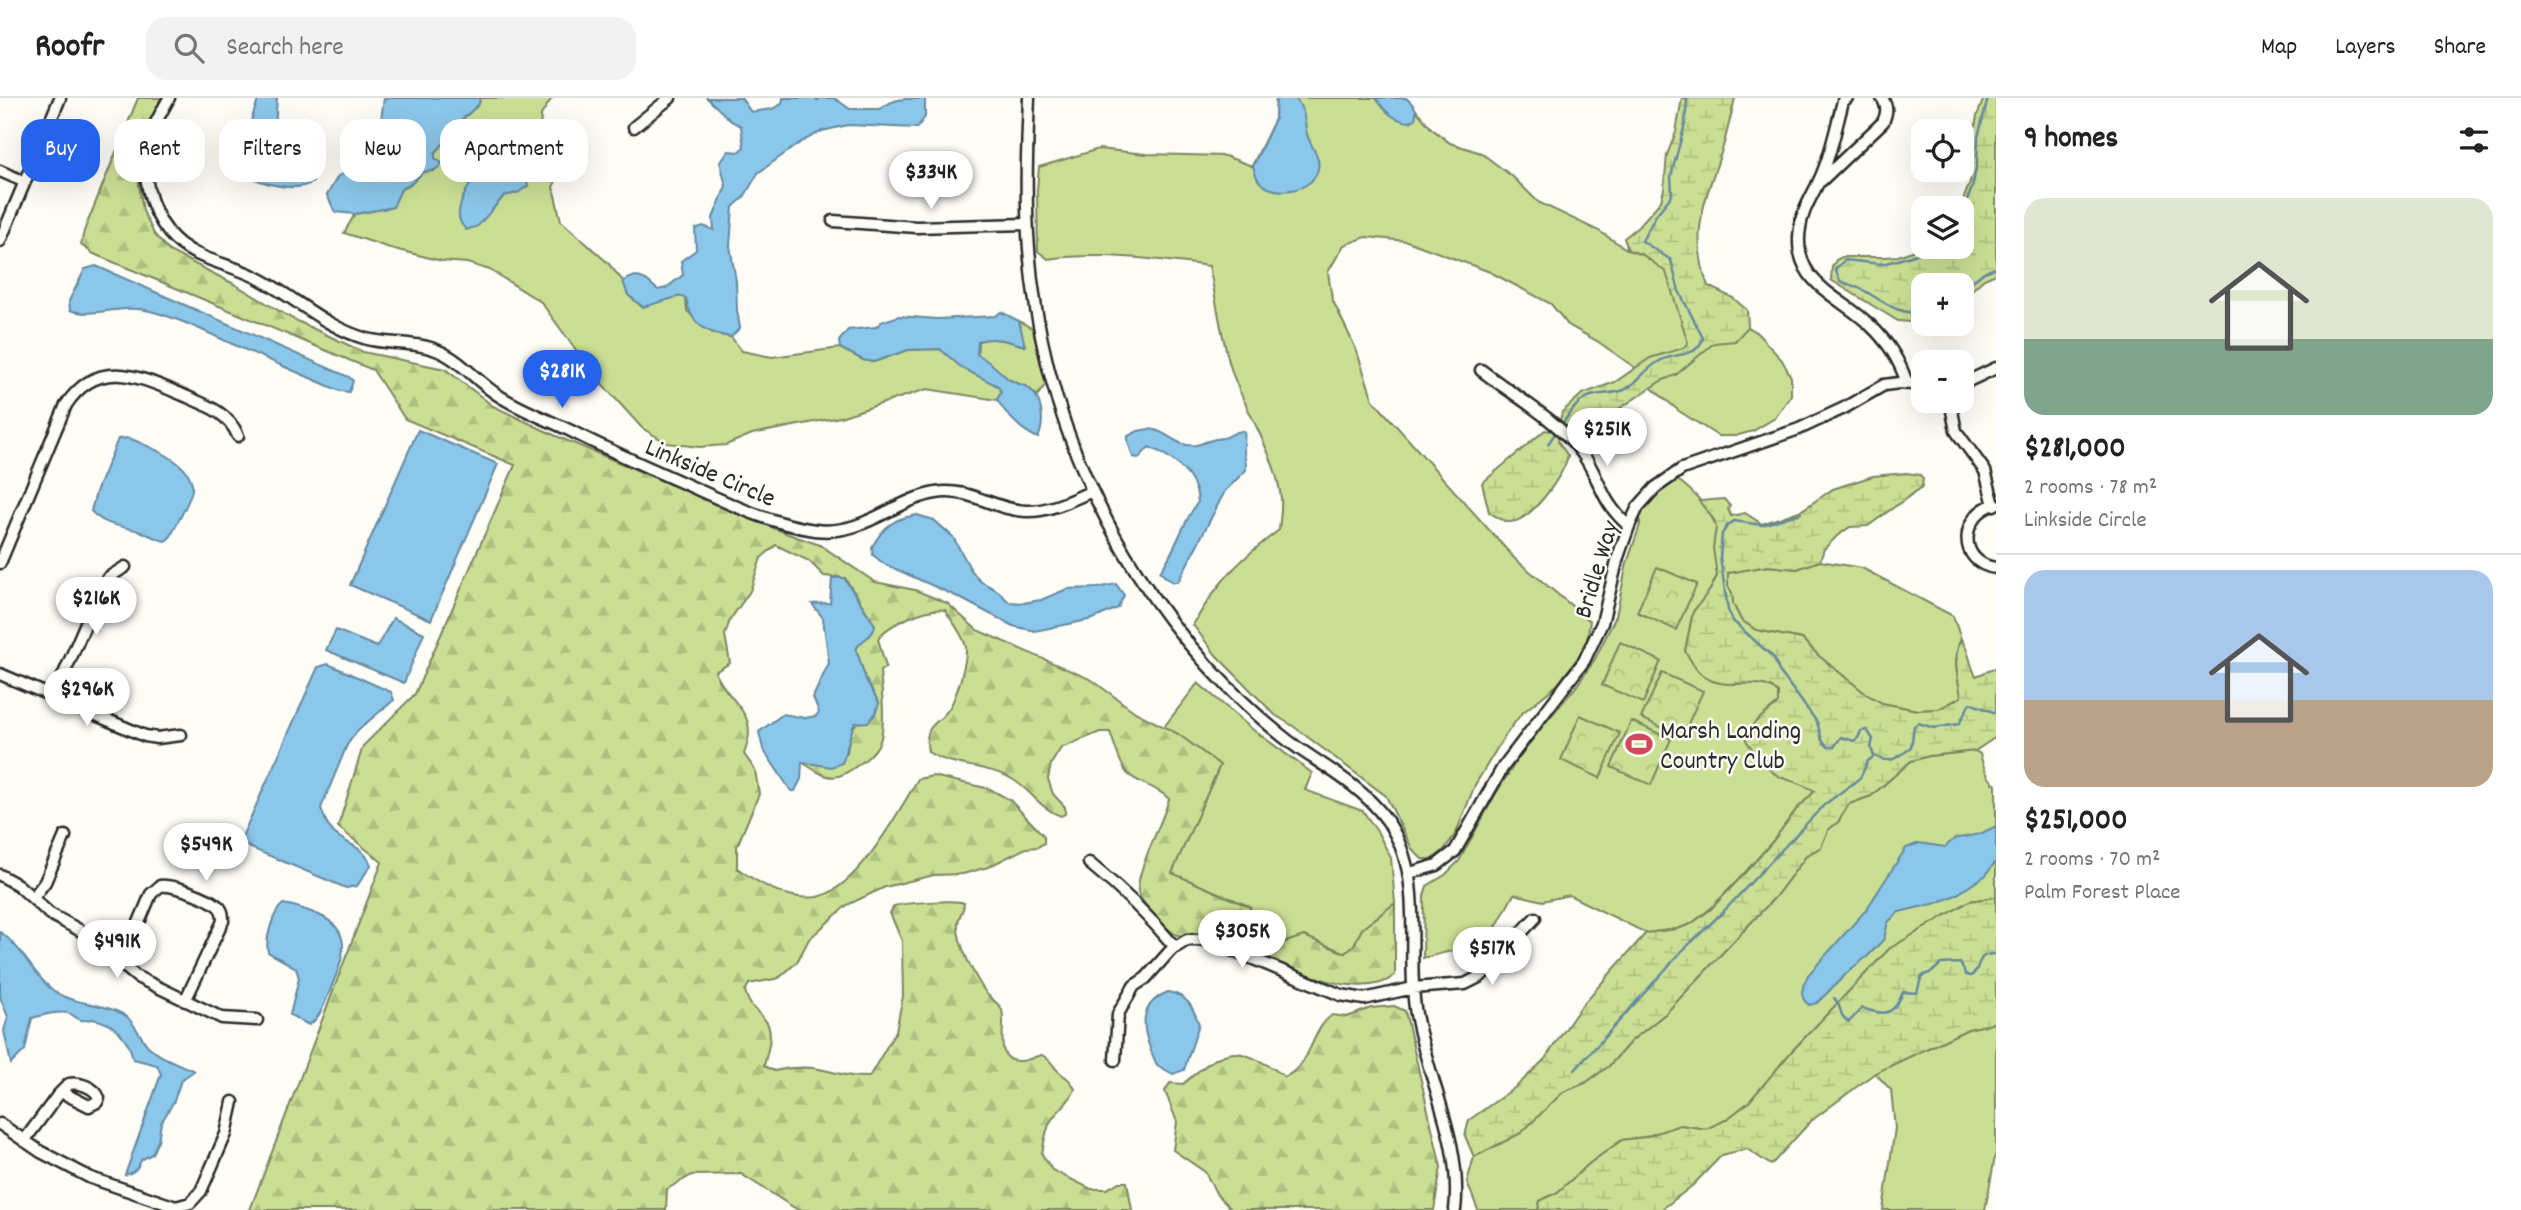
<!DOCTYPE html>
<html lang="en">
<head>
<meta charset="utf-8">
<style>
	:root { --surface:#fff; --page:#f2f2f2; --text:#222; --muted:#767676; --line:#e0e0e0; --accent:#2563eb }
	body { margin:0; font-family:Dekko,sans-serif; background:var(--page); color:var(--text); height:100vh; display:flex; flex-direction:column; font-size:26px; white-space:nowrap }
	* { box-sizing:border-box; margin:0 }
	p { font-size:23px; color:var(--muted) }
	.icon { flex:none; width:38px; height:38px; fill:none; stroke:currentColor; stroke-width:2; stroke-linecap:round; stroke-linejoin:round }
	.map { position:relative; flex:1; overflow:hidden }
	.drawer { display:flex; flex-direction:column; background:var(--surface); width:525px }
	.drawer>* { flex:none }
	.banner { position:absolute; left:21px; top:21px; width:665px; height:63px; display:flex; gap:14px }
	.fabs { position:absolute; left:1911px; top:21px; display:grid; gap:14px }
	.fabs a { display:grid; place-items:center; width:63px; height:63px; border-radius:14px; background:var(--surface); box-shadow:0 7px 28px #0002; font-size:35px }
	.price { position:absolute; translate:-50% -60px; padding:0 16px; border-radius:24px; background:#fff; color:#222; font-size:23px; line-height:46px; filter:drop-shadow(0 2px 4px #0008) }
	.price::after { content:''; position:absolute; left:50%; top:42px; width:21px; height:16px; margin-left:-10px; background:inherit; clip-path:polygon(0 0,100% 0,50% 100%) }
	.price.on { background:var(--accent); color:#fff }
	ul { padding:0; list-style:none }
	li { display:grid; align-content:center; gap:14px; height:371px; padding:0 28px }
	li+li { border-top:2px solid var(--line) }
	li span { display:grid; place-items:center; height:217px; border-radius:21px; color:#555 }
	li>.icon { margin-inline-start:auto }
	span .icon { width:126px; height:126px; fill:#fffc; stroke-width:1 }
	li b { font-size:30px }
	h2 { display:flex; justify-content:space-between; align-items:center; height:84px; padding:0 28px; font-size:30px }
	.chip { padding:0 24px; border-radius:21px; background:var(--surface); box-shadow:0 7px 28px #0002; font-size:24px; line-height:63px }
	.chip.on { background:var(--accent); color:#fff }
	header { display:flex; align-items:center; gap:42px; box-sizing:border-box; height:98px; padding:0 35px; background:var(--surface); border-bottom:2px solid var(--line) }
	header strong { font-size:33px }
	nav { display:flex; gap:38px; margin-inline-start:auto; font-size:24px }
	.search { width:490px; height:63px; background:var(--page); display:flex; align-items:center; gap:18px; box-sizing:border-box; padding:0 24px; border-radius:21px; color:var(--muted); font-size:26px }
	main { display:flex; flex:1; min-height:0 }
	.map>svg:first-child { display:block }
	.grass { fill:#cbdf94; stroke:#7b8560; stroke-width:2 }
	.forest { fill:url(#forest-firs); stroke:#7b8560; stroke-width:2 }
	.wetland { fill:url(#wetland-marsh); stroke:#7b8560; stroke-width:2 }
	.park { fill:url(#park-crowns); stroke:#7b8560; stroke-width:2 }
	.water { fill:#8bc7eb; stroke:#65899e; stroke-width:2 }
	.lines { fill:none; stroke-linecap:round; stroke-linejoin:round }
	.stream { stroke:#65899e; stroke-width:2.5 }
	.street-casing { stroke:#2b2b2b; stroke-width:15 }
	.street { stroke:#fdfcf7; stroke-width:10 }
	.labels { text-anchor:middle; stroke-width:5; stroke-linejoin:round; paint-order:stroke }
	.street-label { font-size:26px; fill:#2b2b2b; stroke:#fdfcf7 }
	.poi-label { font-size:26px; fill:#2b2b2b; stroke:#fdfcf7; text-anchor:start }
</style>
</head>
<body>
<header>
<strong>Roofr</strong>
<div class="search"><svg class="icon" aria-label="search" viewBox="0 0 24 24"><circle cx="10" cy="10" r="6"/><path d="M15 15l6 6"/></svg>Search here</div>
<nav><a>Map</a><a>Layers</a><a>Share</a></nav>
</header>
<main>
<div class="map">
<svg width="1996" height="1112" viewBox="0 0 1996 1112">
	<defs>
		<pattern id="forest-firs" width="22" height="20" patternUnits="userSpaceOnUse" patternTransform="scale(1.75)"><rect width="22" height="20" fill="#cbdf94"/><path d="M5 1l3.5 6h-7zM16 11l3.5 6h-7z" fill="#aec080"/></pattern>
		<pattern id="wetland-marsh" width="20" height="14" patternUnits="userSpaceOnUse" patternTransform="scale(1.75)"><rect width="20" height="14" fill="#cbdf94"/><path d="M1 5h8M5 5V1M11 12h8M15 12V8" fill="none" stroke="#aec080"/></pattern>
		<pattern id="park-crowns" width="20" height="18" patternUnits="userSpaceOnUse" patternTransform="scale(1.75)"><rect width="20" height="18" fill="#cbdf94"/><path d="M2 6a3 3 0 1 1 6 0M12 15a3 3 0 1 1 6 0" fill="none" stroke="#aec080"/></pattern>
	</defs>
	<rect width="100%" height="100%" fill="#fdfcf7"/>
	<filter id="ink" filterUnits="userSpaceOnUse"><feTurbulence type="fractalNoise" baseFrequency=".0143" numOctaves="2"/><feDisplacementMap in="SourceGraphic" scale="14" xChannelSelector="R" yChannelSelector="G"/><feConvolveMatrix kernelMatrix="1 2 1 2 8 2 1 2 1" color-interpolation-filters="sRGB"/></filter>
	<g filter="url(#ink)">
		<path class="grass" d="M480,0H552L541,17L540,34L569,56L553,89L561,123L608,165L623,183L628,197L642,209L680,198L686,200L687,213L714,236L731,239L742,253L772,259L840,250L863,262L874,264L908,252L940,251L998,288L1001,294L997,302L927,291L840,319L752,336L726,347L699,349L667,345L642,330L595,278L541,204L490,172L467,165L442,163L390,150L344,135L355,116L392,109L401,91L412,85L423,74L434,73V55L444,45L456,27L479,6Z
			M1276,0H1406L1431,30L1450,45L1481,55L1513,79L1538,104L1599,133L1628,152L1643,157L1757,235L1782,262L1791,279V297L1775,320L1753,333L1735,338H1718L1679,313L1653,291L1644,276L1597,243L1568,227L1551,206L1490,174L1407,143L1366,139L1344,147L1328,174L1332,201L1356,251L1373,302L1515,461L1590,523L1586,549L1557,587L1521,616L1502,642L1475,687L1456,735L1443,753L1432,761H1422L1412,751L1386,698L1293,628L1275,617L1216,557L1193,527C1218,483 1239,462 1279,432C1280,421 1282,411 1281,400C1276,357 1246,314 1232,274C1221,239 1217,204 1209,168C1156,161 1101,154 1048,161L1038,153L1037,92L1039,69L1099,51L1146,56L1225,58L1252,68L1275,21Z
			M1019,223L1033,231L1046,286L1037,298L1029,290L1008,281L977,256L978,243C994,238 1008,243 1024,248Z
			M1678,382C1693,393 1711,412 1716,429L1717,478L1710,492L1693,514L1685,553C1690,560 1695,569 1701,576C1723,597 1758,574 1778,595V605L1758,622L1790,681L1816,692L1796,712L1773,743L1743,777L1711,810L1691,826L1677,831L1646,835L1569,797L1543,803L1514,796L1488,844L1423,860L1424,798L1427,788L1445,777L1459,763L1495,697L1519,659L1546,624L1576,589L1595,561L1616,518L1627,465L1640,427V416L1654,396L1667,386Z
			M1820,463L1862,470L1953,518L1961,541C1952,560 1957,579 1962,599L1939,611L1917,612L1882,605L1866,596L1819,558L1802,541L1756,532L1741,522L1733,506L1732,495L1728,489V475L1768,468L1797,471Z
			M1198,585L1252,631L1312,675L1305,692L1363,713L1378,735L1391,760L1395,805L1362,831L1354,847L1345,855L1304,838L1280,846L1258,838L1249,808L1171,775L1220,667L1178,636L1164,629Z
			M1975,653L1980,656C1983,667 1987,681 1996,687V799L1970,803L1889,851L1792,953L1749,1004L1726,1022L1706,1031L1680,1027L1645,1039L1622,1042L1590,1065L1558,1094L1540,1103L1538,1112H1478L1467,1084L1474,1059L1521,1035L1563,994L1585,985L1609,968L1631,943L1665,916L1775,799L1807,757L1821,749L1828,732L1838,724L1849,706L1871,698L1911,663L1929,658Z
			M1996,922V1054L1985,1112H1883L1895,1030L1891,992L1875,975L1968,931Z"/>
		<path class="forest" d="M138,0H161L141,44L138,65L139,87L143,113L154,136L169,153L234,186L293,221L363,254L445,271L493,308L554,337L788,436L820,447L875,484L915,492L947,505L977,532L1092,582L1135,614L1178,636L1220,667L1172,775L1250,809L1258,838L1280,846L1304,838L1345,855L1354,847L1362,831L1395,805V877C1357,910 1268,858 1228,844C1211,839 1187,841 1175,836C1166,831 1143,806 1139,797C1132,780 1164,722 1169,701C1156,687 1137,686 1127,675C1120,667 1114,645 1110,634H1100L1061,650L1051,666L1048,681L1053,696L1065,709V716L1061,718C1040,711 1031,692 1012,681C986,666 953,670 928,654C923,623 938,629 950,609C957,597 967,564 966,550C965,539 951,522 945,512C928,509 887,526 878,541L886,569L880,573C882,595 885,619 881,640C879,648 871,657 865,662C836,683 833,685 802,664L811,665L847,655C850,625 857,624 879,605L866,582L856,551C861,541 871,538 875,527L845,480L824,478L809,463L776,447L761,460L750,493L730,522L725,537L730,565L715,574C730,608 761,613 744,656L755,672L759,696L737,748V770C759,786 789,803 817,799C857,792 899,713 918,681L933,678L990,691L1010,702L1044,738V745L1038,749L1026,750L988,769L963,776L934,777L885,789L847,807L809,841L797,864L779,880L749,886L745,893C749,909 755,910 765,922C775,934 767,954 764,968L774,973C787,970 800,969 813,970C835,973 846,980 869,979L896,933L903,898L902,843L890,815L894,808C906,805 956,801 964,805C964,814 958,818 958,825C956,844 975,879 986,895C990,900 997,904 1001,910C1009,924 990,965 1021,963C1028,963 1035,958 1042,957C1054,964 1052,968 1059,974C1067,980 1070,981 1075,991C1070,1005 1058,1011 1051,1023C1045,1033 1044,1045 1042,1056L1052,1072L1091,1091H1107L1119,1084H1127L1132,1112H798L741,1076L692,1077L667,1091L666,1112H250L382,764L338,729L363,648L415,596L515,367L405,321L373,272L94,156L81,147L84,133Z
			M1394,908L1405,913L1441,1069L1434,1112H1232L1217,1097L1205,1074L1173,1052L1177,1024L1165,993L1170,985L1183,986C1197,975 1216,955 1235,955C1249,955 1274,970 1285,979C1313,965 1310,933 1332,917L1347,919L1371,910Z"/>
		<path class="wetland" d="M1682,0H1735C1731,17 1727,35 1722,52C1705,102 1689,136 1708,188L1733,200L1747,212L1748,229L1735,243L1714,245L1676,277L1661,283L1604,321L1588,338L1583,339L1567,329L1560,335L1558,343L1568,358C1564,377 1530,425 1509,424C1502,423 1495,418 1489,414L1482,385L1545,332L1550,333L1559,327L1562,314L1582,296L1615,284L1650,260L1683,250L1688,245L1666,174L1643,157L1628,152L1624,140L1638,129L1661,103L1664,91L1667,57L1676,34Z
			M1984,0H1996V176L1984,181L1962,201V187H1923V225L1898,223L1831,182L1832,169L1836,162L1842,159H1885L1898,158L1923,149H1962L1960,110L1970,84L1973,40L1977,18Z
			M1906,375L1920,377L1923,381L1922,389L1868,428L1850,429L1837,438L1824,451L1820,463L1797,471L1768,468L1728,475V488L1732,495L1733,506L1741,522L1756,532L1802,541L1819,558L1866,596L1882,605L1917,612L1939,611L1961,599C1958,579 1952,561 1961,541C1971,556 1968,563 1976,578L1996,570V639L1975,653L1929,658L1911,663L1871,698L1849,706L1838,724L1828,732L1821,749L1807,757L1775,799L1665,916L1631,943L1609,968L1585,985L1563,994L1521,1035L1474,1059L1465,1038L1469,1022L1517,988L1544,962L1582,907L1646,835L1677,831L1691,826L1711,811L1743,777L1773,743L1796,712L1815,693C1805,687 1794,684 1783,680C1770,676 1753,654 1746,642C1748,624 1767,617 1778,605V595C1759,575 1725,597 1701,576C1694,570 1690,560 1685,553L1693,514L1710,492L1717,478L1713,450L1716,429L1714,422L1699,403L1724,401L1730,408L1728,411L1731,418L1745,415L1762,426L1802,412L1833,391L1873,378Z
			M1996,799V922L1991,926L1968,931L1875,975L1811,1023L1771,1067L1747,1051L1722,1057L1693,1087L1661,1112H1538L1540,1103L1558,1094L1590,1065L1622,1042L1645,1039L1680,1027L1706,1031L1726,1022L1749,1004L1792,953L1889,851L1970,803Z"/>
		<path class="park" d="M1657,469L1697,486L1676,532L1637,514Z
			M1620,544L1661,563L1643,605L1602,587Z
			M1662,575L1703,593L1682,639L1641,620Z
			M1580,617L1620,635L1600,680L1561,662Z
			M1631,623L1671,641L1651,687L1611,669Z"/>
		<path class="water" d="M259,0H277C276,14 273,32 283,44C294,58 309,65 313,84C296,95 260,86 244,75C243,48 249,25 259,0Z
			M384,0H480L479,6L456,27L444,45L435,55V60L442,65C437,73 432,73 423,74L412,85L401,91L393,109L355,116L335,114L327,97L338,78L359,70L380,29Z
			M707,0H741L751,14L772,11L782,6L783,0H812L818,2L820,0H834L850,11H880C894,0 907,0 925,1V19L917,30L848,27L822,33L801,44L758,75L744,99L733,109L730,148L736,183L737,212L740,230L731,239C705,235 690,226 686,200L680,198L643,209L628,197L623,183L635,178L646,182L658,192L666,190L683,177L681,163L696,152L695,131L703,128L714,132L713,120L726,88L720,64L729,53L738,54L744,49L741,28L731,23Z
			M1276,0H1295C1305,11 1304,22 1307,36C1310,48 1321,58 1318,71C1314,94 1272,100 1259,83C1256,79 1254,72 1253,68L1275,21Z
			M1376,0H1406C1414,7 1418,11 1415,21L1410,24C1394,23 1384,13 1376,0Z
			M505,53C519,60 526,73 528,88L517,95L504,98L478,128L466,132C464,129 461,126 460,123C453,103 482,68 494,55Z
			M96,168L349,279L353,283L349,294L340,293C303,277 267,261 230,245C204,233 178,220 150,213C121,205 94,221 70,212L69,203L85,171Z
			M1001,214L1019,223L1025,248C1009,243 994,238 978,243L977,256C988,263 998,271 1007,280C1013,285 1021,286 1027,289C1043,299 1045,325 1038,340C1021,333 1007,317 997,302L1001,294L998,288L962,270L940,251L908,252L874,264L863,262L840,250L839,243L848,232L876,229L881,224L899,218L937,221L995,218Z
			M1149,331C1166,331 1177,351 1196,347C1208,344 1209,341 1223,340C1231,339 1235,332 1244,333C1245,339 1244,343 1244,349C1243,357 1247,364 1246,372L1225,393L1178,484C1170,485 1166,479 1160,474C1176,452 1182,425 1198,404C1197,378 1172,358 1149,349L1139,360L1133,359L1128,344V338L1138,333Z
			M418,332L498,366L431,522L350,487Z
			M129,340C149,349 194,364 192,391C191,402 176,426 171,438L166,443C158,442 152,438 144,435C125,427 106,430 91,413L96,394L118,341Z
			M917,417L934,422L953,439L971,472L980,483L998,493L1009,504L1023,505L1041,502L1067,491L1097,490L1116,486L1124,497L1118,510L1093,521L1035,533L1013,528L958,499L884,466L873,457L872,449C883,429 894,420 917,417Z
			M832,480H844L875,527C874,539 861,541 856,551L866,582L879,605L875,616L868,624L855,625C848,638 848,652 842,665L831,669L802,664L801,681L795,693H791L763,651L759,634L783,616L805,620L816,618L819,614L813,599L829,565L823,520L812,506L830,505Z
			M393,520L424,535L404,585L326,552L336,532L377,549Z
			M328,566L391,594L394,602L358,632L347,647L321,710C324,719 327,728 334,735C348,748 363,747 371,767L357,788L346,790L246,748L241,741L318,569Z
			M1996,728V763L1986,777L1956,797L1937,805L1899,814L1888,824L1884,841L1868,858L1851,871L1817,905L1809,907C1797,898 1803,889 1808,877L1866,812L1906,750L1919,745L1945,749L1954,741L1980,736Z
			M283,806C296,808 307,812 319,817C355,833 343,861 331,890C325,904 321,919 309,927L290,917L299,880L296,870L268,854C265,841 273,814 283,806Z
			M0,834C23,849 32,877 54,893C75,908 105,904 126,918C133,923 141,940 148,948C161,961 178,965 194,973L181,982L174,1003L161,1025L158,1043L152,1056L141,1062C138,1071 134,1074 125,1077L161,976L157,967L133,961C129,940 114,924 92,921C88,921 84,923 81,922C77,921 74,918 71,916C59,912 44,917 32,920L25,952L11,966L4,933L8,919L0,899Z
			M1168,894C1187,897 1193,909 1199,926L1184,972L1173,976L1157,967C1144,939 1133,908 1168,894Z"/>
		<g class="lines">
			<path class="stream" d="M1962,114L1972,90L1977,65L1978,39L1988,0
				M1962,192L1984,174L1996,170
				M1923,213C1900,220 1881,201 1861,191C1855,188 1847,186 1840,183L1835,171L1845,162L1881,166L1898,162L1938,149
				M1560,329C1567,319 1576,305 1586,300C1597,294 1612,297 1624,292C1638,285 1645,271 1658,264C1675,253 1696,262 1703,240L1679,193L1671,162L1642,143L1656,117L1672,97L1671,78L1685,26L1687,0
				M1548,346L1556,334
				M1801,415L1762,427L1734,423L1727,428L1722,436L1720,459L1728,512L1733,523L1774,560L1779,573L1817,624L1822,642L1828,649H1834L1841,639L1854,643L1858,640L1861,633L1867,632L1873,641L1871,650L1874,658C1891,667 1896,660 1911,650L1914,628L1918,625L1934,630L1959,626L1970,605L1996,615
				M1834,900C1842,907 1838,918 1849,924L1862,910C1884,918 1894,918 1903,894L1917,895L1921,880L1924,877L1932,874L1941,866L1960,865L1966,877L1971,878C1983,869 1974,855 1996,856
				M1575,972L1682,853L1724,813L1824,707L1860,680L1868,663L1873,659"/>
			<defs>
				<path id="street" d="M169,0C162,14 153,27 149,42C140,73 149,110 169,135C191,162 226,164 256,179C294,198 324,229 367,241C390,247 418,243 441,254C463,264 479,286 501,299C522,312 546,321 569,332C608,352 649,370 690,388C730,406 771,426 815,432C865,438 893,402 936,395C969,389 994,412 1026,413C1048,414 1072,402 1092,393
					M1029,0C1027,50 1025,101 1029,151C1041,314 1112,471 1227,588C1249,610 1273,632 1298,650C1329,671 1363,690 1386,721C1426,778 1406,846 1415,910C1425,978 1463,1042 1455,1112
					M1847,0L1843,3C1836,30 1830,60 1818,85C1811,100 1802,113 1800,130C1791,185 1839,197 1870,227C1889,245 1899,262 1907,285
					M634,29L670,0
					M0,73L25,84
					M1821,83L1883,24C1887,15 1888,9 1882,0
					M833,123L916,129L1027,126
					M0,143L60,0
					M1481,272C1513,297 1553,319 1579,351C1601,378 1598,402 1629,428
					M1962,286L1996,270
					M1950,303L1956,333L1985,373L1994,407
					M1996,406C1960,415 1956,465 1996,470
					M0,465L66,307C98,258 140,279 183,297C206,307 228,314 238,338
					M0,576L145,638L157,640L181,637
					M54,599L101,490L109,479L125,469
					M1089,765C1121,791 1149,818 1175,849
					M1410,775L1437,767L1455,753L1503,669L1584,563L1602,525L1618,459L1629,428L1638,409L1655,390L1682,371L1799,331L1844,310L1884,287L1899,285L1923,287
					M0,777L18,787L50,816L81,833L137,879L222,920L257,922
					M33,800L45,784L65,738
					M115,861L135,834L151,796L160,788C172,786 208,799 218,808C223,812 223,818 223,823L185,903
					M1115,962L1118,916L1134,888L1146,880L1171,852L1187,842H1207L1341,897L1364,901L1413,890L1465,886L1481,878L1535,820
					M0,1026L41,1054L91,1080L176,1109L190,1105L201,1093L226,1036L233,1004
					M24,1043L58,997L69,986C79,984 95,989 99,1000L97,1004L89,1008L61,994"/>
			</defs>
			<use href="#street" class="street-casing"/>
			<use href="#street" class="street"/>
		</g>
	</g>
	<defs>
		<symbol id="stadium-bare" viewBox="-9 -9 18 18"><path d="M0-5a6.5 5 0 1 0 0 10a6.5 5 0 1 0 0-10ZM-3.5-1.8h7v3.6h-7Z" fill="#d1495b" stroke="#fdfcf7" stroke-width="2.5" paint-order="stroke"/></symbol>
	</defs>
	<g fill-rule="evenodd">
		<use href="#stadium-bare" x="1620" y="627" width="38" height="38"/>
	</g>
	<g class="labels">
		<g class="street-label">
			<text transform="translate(711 373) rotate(23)" y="9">Linkside Circle</text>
			<text transform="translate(1595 471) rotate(-73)" y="9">Bridle Way</text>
		</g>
		<g class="poi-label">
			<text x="1660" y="640">Marsh Landing<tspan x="1660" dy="30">Country Club</tspan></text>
		</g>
	</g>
</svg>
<div class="fabs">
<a><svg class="icon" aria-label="locate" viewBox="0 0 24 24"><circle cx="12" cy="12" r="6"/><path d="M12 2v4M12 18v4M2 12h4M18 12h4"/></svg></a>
<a><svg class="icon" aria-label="layers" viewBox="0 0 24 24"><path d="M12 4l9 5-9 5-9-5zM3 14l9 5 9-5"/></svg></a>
<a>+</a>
<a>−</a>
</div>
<b class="price" style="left:931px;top:113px">$334K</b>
<b class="price on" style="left:562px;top:312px">$281K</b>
<b class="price" style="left:1607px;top:370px">$251K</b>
<b class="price" style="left:96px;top:539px">$216K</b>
<b class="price" style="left:87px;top:630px">$296K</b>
<b class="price" style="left:206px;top:785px">$549K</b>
<b class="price" style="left:1242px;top:872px">$305K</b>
<b class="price" style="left:117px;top:882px">$491K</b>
<b class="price" style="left:1492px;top:889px">$517K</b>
<div class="banner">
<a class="chip on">Buy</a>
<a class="chip">Rent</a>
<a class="chip">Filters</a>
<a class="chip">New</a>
<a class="chip">Apartment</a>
</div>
</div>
<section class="drawer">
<h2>9 homes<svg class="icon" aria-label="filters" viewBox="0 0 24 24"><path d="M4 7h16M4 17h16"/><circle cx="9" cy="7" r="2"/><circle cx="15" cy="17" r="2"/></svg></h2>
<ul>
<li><span style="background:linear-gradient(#dfe7d0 65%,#7fa58c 0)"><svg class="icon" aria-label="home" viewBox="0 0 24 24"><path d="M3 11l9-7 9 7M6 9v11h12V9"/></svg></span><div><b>$281,000</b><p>2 rooms · 78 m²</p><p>Linkside Circle</p></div></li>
<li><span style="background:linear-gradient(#a9c7e8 60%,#b9a48a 0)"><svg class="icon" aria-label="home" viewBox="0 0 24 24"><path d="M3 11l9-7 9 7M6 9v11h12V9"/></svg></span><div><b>$251,000</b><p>2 rooms · 70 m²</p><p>Palm Forest Place</p></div></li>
</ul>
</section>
</main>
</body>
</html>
